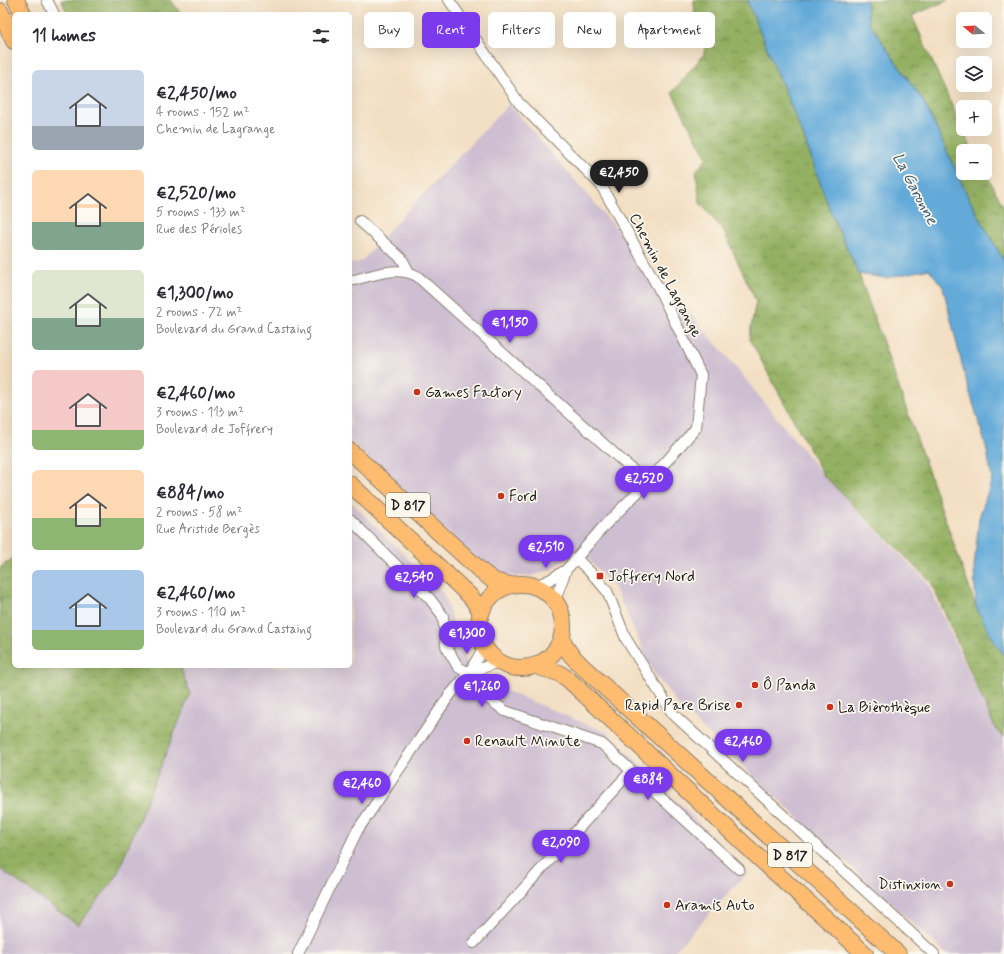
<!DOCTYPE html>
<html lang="en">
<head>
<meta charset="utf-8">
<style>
	:root { --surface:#fff; --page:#f2f2f3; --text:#2b2b33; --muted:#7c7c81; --accent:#7c3aed }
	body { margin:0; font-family:Mynerve,sans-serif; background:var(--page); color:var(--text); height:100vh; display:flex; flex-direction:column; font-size:15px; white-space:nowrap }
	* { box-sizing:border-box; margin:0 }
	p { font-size:13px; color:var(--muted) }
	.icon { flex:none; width:22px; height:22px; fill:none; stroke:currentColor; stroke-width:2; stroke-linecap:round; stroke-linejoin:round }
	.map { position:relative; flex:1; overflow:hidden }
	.drawer { position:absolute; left:12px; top:12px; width:340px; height:656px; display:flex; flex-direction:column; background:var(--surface); border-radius:6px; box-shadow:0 4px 16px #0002 }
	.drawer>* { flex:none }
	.top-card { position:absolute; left:364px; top:12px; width:380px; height:36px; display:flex; gap:8px }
	.needle { width:26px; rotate:288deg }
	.controls { position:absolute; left:956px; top:12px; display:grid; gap:8px }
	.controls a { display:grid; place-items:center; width:36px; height:36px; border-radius:6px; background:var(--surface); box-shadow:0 4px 16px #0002; font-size:20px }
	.price { position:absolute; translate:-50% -34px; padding:0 9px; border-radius:14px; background:var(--accent); color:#fff; font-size:13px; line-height:26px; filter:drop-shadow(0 1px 2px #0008) }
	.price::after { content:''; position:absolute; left:50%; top:24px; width:12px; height:9px; margin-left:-6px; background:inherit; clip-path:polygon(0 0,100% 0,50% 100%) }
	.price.selected { background:#222; color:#fff }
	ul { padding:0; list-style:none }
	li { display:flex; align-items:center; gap:12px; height:100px; padding:0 20px }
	li span { display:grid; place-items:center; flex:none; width:112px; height:80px; border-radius:6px; color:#555 }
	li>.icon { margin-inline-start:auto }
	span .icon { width:48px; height:48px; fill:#fffc; stroke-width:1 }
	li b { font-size:17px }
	h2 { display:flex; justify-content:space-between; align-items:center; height:48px; padding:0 20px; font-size:17px }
	.tag { padding:0 14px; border-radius:6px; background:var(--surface); box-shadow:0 4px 16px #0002; font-size:14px; line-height:36px }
	.tag.selected { background:var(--accent); color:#fff }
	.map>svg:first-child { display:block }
	.industrial { fill:#cebed1 }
	.forest { fill:url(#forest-crowns); stroke:#586640 }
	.water { fill:#63aad9; stroke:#40637a }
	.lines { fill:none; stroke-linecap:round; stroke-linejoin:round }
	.street-casing { stroke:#887e70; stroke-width:12 }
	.primary-casing { stroke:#887e70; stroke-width:18 }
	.street { stroke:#fff; stroke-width:10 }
	.primary { stroke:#febc70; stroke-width:16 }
	.poi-dot { fill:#c8321e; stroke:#fbf7ec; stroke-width:1.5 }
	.labels { text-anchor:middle; stroke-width:3.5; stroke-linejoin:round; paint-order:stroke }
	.shield { fill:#fbf7ec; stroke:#5f5e5a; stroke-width:1 }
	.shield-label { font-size:14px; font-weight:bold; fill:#1c1c1c }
	.street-label { font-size:15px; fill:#1c1c1c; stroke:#fbf7ec }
	.poi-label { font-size:15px; fill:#1c1c1c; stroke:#fbf7ec; text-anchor:start }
	.water-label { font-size:16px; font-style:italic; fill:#3c5c71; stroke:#fbf7ec }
</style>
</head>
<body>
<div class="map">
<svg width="1004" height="954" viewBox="0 0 1004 954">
	<defs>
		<pattern id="forest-crowns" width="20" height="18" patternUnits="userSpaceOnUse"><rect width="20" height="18" fill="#94b164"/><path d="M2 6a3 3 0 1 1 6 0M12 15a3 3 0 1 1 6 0" fill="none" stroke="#788f52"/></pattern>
	</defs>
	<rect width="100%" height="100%" fill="#fbf7ec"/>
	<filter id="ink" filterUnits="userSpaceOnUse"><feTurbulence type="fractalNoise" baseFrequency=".025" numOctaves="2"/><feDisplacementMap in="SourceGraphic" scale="8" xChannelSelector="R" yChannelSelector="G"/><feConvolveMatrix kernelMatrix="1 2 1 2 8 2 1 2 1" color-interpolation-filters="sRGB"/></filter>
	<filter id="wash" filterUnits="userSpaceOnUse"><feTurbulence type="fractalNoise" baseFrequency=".012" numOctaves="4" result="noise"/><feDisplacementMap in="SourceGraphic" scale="16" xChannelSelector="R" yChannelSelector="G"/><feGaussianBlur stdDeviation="0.9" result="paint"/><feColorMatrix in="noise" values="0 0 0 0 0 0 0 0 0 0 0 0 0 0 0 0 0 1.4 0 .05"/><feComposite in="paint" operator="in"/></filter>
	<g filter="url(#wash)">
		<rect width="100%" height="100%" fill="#f3dfc3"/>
		<path class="industrial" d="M509,104L729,359L824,476L927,582L996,730L1004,737V954H946L728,753L680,707L653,672L615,588L579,549L553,569L531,576L499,577L481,564L350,441V264L362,261L389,230Z
			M350,501L443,593L472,677L608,733L748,872L672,954H0V869L78,925L115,879L190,694L180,666H350Z"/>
		<path class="forest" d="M61,0H171L181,14H68Z
			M694,0H747L803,135L837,227L859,274L976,607L993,639L1004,655V737L996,730L931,582L824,476L749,338L756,301L723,230L700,203L696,171L707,158L672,93L704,54L706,33L695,28Z
			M866,0H948L912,16L965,135L973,151H963V173L985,172L1004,207V261L970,201L924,102L869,23Z
			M14,557V666H180L190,694L115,879L78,925L0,869V568Z"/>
		<path class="water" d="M747,0H866L869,23L924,102L970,201L1004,261V655L993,640L976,607L974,568L979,518L992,479L986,446L964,373L943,287L929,269L886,278L859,274L831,213L803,135Z"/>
	</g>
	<g filter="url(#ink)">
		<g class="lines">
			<defs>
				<path id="street" d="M47,0L54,14
					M449,0L519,103L601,185L659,289L701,375L696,428L647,483L604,526L566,570L549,580L535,586
					M360,221L402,259L409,272
					M350,281C371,276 396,265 417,276L647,483
					M350,519L430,599L443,616L446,646L458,667L469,673
					M576,558L596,578L607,591L626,639L673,714L934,954
					M555,600L566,570
					M469,673L498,662
					M464,680L505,711L602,744L739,869
					M474,943L631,771
					M298,954L357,831L449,696L469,673L484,647"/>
				<path id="primary" d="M16,0L23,14
					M0,11L14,41
					M350,451L482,572L494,581L509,585
					M350,484L471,597L478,607L481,613
					M479 626a42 42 0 1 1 84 0a42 42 0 1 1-84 0Z
					M562,638C567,653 574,658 585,669L898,954
					M536,666L559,673L569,680L757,856L865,954"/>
			</defs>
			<use href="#street" class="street-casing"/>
			<use href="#primary" class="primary-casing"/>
			<use href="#street" class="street"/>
			<use href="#primary" class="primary"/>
		</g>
	</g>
	<g class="poi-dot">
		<circle cx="417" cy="392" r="4"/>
		<circle cx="501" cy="496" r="4"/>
		<rect x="596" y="572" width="8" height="8" rx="2"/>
		<circle cx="755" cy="685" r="4"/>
		<circle cx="739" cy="705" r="4"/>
		<circle cx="830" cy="707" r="4"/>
		<circle cx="467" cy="741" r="4"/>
		<circle cx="950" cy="884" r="4"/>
		<circle cx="667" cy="905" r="4"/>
	</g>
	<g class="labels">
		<g class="shield">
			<rect x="386" y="493" width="44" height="24" rx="3"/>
			<rect x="768" y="843" width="44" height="24" rx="3"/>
		</g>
		<g class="shield-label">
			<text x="408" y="510">D 817</text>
			<text x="790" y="860">D 817</text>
		</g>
		<g class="street-label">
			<text transform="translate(666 275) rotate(62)" y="5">Chemin de Lagrange</text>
		</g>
		<g class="poi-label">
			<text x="425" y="397">Games Factory</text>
			<text x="509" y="501">Ford</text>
			<text x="608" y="581">Joffrery Nord</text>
			<text x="763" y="690">Ô Panda</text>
			<text x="731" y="710" text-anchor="end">Rapid Pare Brise</text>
			<text x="838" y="712">La Bièrothèque</text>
			<text x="475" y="746">Renault Minute</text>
			<text x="942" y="889" text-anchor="end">Distinxion</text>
			<text x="675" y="910">Aramis Auto</text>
		</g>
		<g class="water-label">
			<text transform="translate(916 188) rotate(62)" y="6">La Garonne</text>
		</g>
	</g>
</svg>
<div class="controls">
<a><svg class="needle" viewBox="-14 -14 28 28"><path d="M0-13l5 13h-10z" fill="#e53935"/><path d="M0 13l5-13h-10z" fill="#7c7c81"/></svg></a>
<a><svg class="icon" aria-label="layers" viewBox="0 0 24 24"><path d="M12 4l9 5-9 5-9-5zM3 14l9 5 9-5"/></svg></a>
<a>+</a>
<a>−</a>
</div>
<b class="price selected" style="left:619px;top:194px">€2,450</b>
<b class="price" style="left:510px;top:344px">€1,150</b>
<b class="price" style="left:644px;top:500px">€2,520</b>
<b class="price" style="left:546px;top:569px">€2,510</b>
<b class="price" style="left:414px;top:599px">€2,540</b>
<b class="price" style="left:467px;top:655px">€1,300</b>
<b class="price" style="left:482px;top:708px">€1,260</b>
<b class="price" style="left:743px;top:763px">€2,460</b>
<b class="price" style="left:648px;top:801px">€884</b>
<b class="price" style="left:362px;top:805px">€2,460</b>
<b class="price" style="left:561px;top:864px">€2,090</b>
<div class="top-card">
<a class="tag">Buy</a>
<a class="tag selected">Rent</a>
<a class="tag">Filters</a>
<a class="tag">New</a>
<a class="tag">Apartment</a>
</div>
<section class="drawer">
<h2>11 homes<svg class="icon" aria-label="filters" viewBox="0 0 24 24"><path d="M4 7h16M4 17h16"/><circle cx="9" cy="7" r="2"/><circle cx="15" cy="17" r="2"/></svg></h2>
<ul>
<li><span style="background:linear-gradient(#c9d6e8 70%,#9aa5b1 0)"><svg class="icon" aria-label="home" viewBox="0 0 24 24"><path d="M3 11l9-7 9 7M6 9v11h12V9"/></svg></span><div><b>€2,450/mo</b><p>4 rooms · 152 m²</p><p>Chemin de Lagrange</p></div></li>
<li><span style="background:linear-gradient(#ffd9b3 65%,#7fa58c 0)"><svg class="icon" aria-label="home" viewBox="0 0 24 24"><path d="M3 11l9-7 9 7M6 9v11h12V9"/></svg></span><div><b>€2,520/mo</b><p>5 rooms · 133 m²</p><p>Rue des Périoles</p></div></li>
<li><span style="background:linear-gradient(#dfe7d0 60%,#7fa58c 0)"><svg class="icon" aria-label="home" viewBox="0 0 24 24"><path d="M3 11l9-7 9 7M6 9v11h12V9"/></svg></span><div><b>€1,300/mo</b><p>2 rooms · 72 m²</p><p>Boulevard du Grand Castaing</p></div></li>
<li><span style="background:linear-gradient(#f6c9c9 75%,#8fb573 0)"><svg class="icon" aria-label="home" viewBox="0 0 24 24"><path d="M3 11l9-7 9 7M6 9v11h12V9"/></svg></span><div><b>€2,460/mo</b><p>3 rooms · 113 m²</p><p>Boulevard de Joffrery</p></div></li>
<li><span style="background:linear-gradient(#ffd9b3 60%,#8fb573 0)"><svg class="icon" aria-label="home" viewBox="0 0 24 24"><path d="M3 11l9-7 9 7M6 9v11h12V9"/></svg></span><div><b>€884/mo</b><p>2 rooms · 58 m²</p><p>Rue Aristide Bergès</p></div></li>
<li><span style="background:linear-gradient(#a9c7e8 75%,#8fb573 0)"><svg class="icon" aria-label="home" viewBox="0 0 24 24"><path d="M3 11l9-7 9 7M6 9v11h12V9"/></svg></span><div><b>€2,460/mo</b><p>3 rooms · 110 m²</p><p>Boulevard du Grand Castaing</p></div></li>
</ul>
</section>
</div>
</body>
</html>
